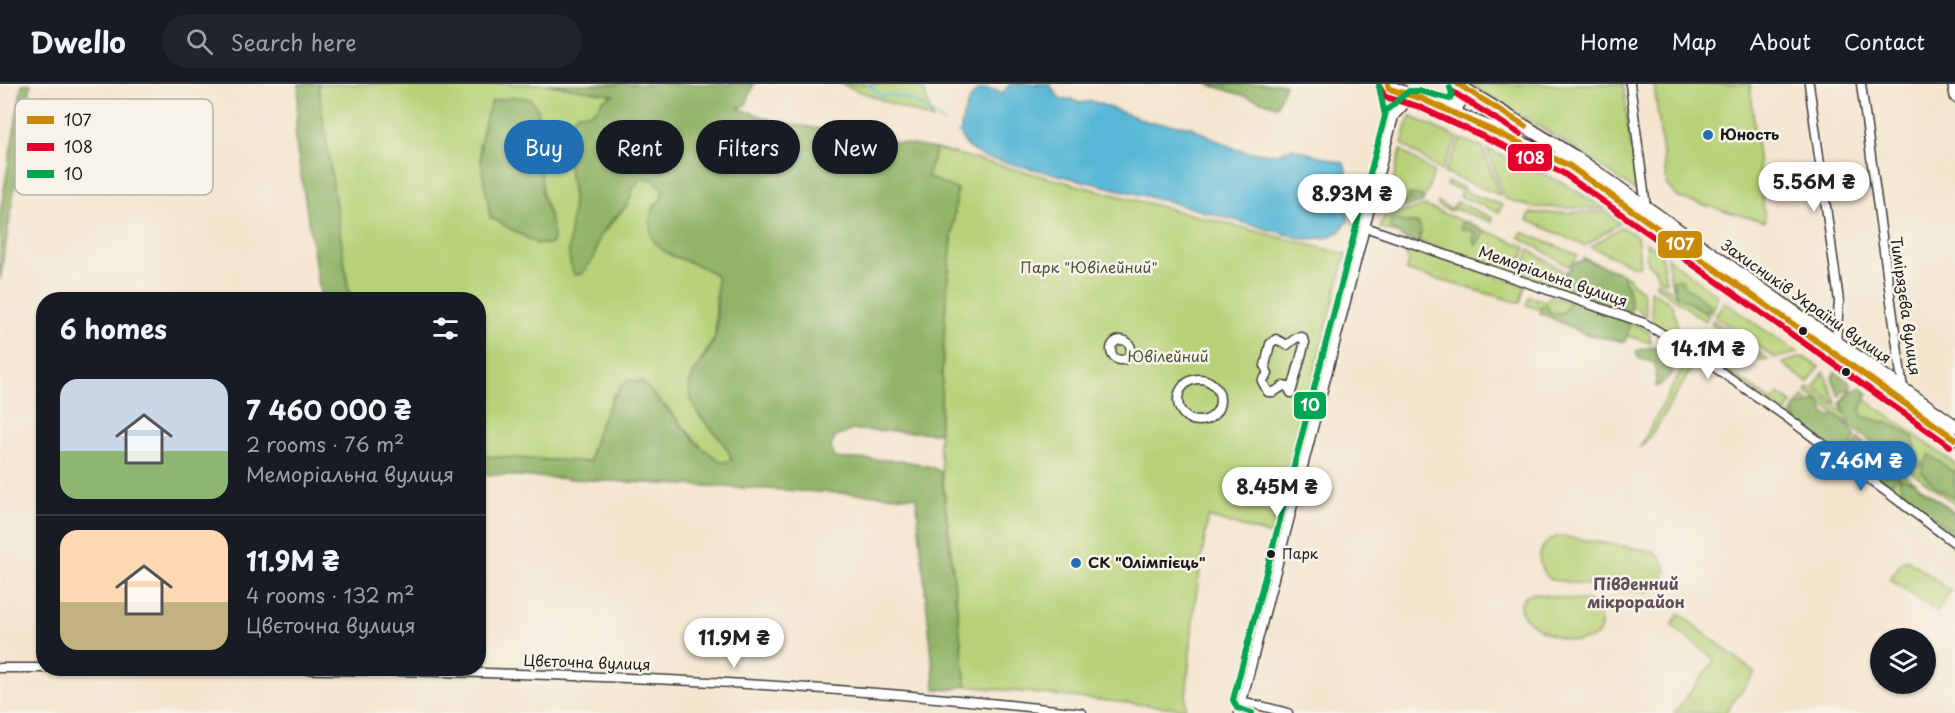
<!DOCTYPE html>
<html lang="en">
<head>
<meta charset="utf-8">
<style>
	:root { --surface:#171b24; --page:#20242c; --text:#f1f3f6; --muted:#9ea1a6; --line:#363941; --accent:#1f6fb2 }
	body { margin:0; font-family:"Playpen Sans",sans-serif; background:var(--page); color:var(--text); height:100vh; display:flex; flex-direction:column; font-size:22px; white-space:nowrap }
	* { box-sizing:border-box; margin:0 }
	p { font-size:20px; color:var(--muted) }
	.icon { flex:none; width:33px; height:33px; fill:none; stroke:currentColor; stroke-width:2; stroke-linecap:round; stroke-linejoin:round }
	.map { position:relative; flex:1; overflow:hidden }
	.panel { position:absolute; left:36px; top:208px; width:450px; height:384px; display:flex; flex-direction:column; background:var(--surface); border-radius:24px; box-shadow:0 2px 4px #0004 }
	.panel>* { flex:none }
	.guide { position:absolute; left:504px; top:36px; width:570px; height:54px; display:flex; gap:12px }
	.tools { position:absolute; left:1870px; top:544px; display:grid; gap:12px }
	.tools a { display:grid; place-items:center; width:66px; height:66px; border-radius:50%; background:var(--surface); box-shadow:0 2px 4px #0004; font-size:30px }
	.price { position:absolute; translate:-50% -51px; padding:0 14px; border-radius:21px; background:#fff; color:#222; font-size:20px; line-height:39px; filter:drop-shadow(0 2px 3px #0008) }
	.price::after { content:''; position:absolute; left:50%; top:36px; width:18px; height:14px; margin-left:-9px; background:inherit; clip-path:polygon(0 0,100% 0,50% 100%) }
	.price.selected { background:var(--accent); color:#fff }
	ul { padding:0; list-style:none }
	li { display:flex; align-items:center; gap:18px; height:150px; padding:0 24px }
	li+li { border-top:2px solid var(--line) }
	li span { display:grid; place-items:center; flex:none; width:168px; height:120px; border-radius:18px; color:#555 }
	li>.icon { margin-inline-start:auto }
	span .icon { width:72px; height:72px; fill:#fffc; stroke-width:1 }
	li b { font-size:26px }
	h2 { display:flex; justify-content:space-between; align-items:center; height:72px; padding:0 24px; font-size:26px }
	.tag { padding:0 21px; border-radius:27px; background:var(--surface); box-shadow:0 2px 4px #0004; font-size:21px; line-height:54px }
	.tag.selected { background:var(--accent); color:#fff }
	header { display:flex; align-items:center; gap:36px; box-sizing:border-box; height:84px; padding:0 30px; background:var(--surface); border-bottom:2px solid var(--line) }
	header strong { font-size:28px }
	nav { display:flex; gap:33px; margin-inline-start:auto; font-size:21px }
	.search { width:420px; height:54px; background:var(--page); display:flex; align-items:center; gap:15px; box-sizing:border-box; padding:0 21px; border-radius:33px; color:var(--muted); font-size:22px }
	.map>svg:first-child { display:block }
	.green { fill:#b7d278; stroke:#6a774a; stroke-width:1.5; fill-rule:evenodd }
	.forest { fill:#91b468; stroke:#566842; stroke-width:1.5 }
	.water { fill:#57b7d6; stroke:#3a6a79; stroke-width:1.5 }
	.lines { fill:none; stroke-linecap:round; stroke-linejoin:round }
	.stream { stroke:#57b7d6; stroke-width:2 }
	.minor-casing { stroke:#3c3a37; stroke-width:11 }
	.highway-casing { stroke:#3c3a37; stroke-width:15 }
	.minor { stroke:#fff; stroke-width:8 }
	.highway { stroke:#fff; stroke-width:12 }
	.bus-1-casing { stroke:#f7f3e8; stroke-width:10 }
	.bus-2-casing { stroke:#f7f3e8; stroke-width:10 }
	.bus-3-casing { stroke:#f7f3e8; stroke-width:10 }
	.bus-1 { stroke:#cb8a06; stroke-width:6 }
	.bus-2 { stroke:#e4002b; stroke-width:6 }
	.bus-3 { stroke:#00a651; stroke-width:6 }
	.poi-dot { fill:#1f6fb2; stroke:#f7f3e8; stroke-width:2 }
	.bus-dot { fill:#1c1c1c; stroke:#f7f3e8; stroke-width:2 }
	.labels { text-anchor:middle; stroke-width:5; stroke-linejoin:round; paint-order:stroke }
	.bus-label { font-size:14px; fill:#1c1c1c; stroke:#f7f3e8; text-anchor:start }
	.poi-label { font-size:15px; font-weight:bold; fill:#1c1c1c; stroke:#f7f3e8; text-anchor:start }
	.park-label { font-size:15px; fill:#4a5338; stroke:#f7f3e8 }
	.street-label { font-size:15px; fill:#1c1c1c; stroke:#f7f3e8 }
	.neighbourhood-label { font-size:16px; font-weight:bold; fill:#604f59; stroke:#f7f3e8 }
	.key { fill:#f7f3e8; stroke:#b5b2ab; stroke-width:1.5 }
	.key-label { font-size:16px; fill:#1c1c1c }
	.line-badge { stroke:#f7f3e8; stroke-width:2 }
	.badge-label { font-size:16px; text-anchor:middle; font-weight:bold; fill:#fff }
</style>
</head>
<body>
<header>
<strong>Dwello</strong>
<div class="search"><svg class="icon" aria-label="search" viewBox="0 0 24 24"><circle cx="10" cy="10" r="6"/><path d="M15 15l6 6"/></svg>Search here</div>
<nav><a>Home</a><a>Map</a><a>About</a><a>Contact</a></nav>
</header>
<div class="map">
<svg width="1955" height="629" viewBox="0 0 1955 629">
	<rect width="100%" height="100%" fill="#f7f3e8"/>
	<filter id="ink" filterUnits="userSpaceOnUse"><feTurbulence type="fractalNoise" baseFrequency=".0167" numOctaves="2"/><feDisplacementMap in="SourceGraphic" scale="12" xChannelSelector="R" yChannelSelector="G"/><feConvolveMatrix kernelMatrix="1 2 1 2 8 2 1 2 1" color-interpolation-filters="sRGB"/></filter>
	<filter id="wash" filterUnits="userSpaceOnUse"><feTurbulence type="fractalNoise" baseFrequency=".008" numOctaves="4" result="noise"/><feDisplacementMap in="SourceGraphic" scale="24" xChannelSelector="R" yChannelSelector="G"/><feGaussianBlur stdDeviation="1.35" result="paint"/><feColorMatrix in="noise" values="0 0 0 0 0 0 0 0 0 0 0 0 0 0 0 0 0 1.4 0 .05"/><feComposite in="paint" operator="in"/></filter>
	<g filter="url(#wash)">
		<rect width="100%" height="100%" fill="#f4e5cf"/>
		<path class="green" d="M318,0H547L616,11L589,30L568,37L564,51L573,114L572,134L594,174L599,154L628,120L633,104L641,95H653L662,103V114L653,123L671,172L708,184L717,193L715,253L696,285L699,332L727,360L732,376L722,379L701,363L667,323L614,309L591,366L590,378L479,372L478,216H350ZM538,26L542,110L551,137L553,154L551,160H537L490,133L479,60Z
			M841,0H910L924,7L933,36Z
			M1469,0H1623L1637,108L1579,67Z
			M1654,0H1750L1765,138L1679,114L1667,102Z
			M1410,32L1458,54L1441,87L1402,60Z
			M1461,55L1482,63L1500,111L1444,89Z
			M936,65L1346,170L1271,451L1208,433L1194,525L1185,625L966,602L939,360L946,214L957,106L926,93Z
			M1487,65L1563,99L1605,125L1531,123L1504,114Z
			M1401,66L1434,89L1423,118L1385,127Z
			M1447,98L1462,103L1468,109L1502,121L1499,128L1459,112L1461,106L1446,101Z
			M1438,118L1451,125L1457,118L1493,134L1492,138L1455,125L1450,127L1438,122Z
			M1425,122L1526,163L1517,191L1380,144L1384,133Z
			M1606,128L1620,139L1585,162L1527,136L1531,129Z
			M1621,143L1637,152L1640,181L1636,183L1591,163Z
			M1522,148L1578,171L1569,182L1519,153Z
			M1646,158L1661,169L1666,198L1658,194L1655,185L1647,179Z
			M1404,161L1525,202L1520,219L1405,186L1409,179Z
			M1529,166L1565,188L1556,204L1522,193Z
			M1667,173L1718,212L1711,229L1672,203Z
			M1584,174L1630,194L1632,199L1643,207L1647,232L1573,186Z
			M1657,197L1709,232L1705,237L1655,201Z
			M1650,206L1672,220L1681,256L1653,240Z
			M1551,212L1638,242L1649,248L1651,259L1526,221L1529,213L1546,217Z
			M1724,218L1798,269L1775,274L1715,232Z
			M1713,236L1768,275L1761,276L1711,239Z
			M1702,268L1773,317L1778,310L1792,319L1785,329L1700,272Z
			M1803,273L1819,283L1808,299L1782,279Z
			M1691,275L1696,277L1655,346L1639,365L1686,277Z
			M1824,288L1837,320L1814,303Z
			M1809,304L1955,406V420L1806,308Z
			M1851,305L1955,380V402L1843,326L1840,319Z
			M1803,313L1955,429V453L1790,332Z
			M1560,452L1653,467C1673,479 1667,505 1644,508L1552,496C1532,483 1537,457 1560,452Z
			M1904,476H1908L1951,507L1937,528L1891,496L1890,493Z
			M1532,509L1590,518L1599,529C1619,591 1479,533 1532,509Z
			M1680,530L1755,589L1725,629H1674L1715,576L1671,541Z"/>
		<path class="forest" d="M22,0H31L0,196V130Z
			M299,0H318L350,216H329L320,209L295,54Z
			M547,0H754L746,21L738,24L775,37L936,65L927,93L957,105L946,214L939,349L853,346L835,353L831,364L835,374C866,377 915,372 941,388L966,602L950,606L935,605L916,413L479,390V372L590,378C593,350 608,316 627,296L642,298L701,363L722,378L732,376C723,349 696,338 690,311C685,289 710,272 715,253C719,238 716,210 717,193C697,173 652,178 650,143C649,130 653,123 662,114V103L652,95H641L633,105L628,120L606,143L599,154L594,174L582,190L574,191C563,168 573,141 573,117C574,95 564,74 564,52C565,42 570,36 578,29C590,30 597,28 602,16L614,11Z
			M1207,0H1285L1277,22Z
			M515,13L531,15L538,26L542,110L551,137L553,154L551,160H537L490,133C484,82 471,70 492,17Z
			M1411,110L1422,112V119L1387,127V120L1391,118L1393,121L1412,115L1407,112Z
			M1391,135L1419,140L1421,147L1419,159L1402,154L1399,149L1390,144Z
			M1468,138L1486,148L1476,161L1473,155L1476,148L1461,145V139Z
			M1585,176L1622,189C1633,214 1634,232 1625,258L1585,250L1540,229V223L1546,220L1551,230L1563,228L1569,219V210L1560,204L1566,198V189L1574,179Z
			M1676,195H1682L1684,201L1711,222L1707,229L1677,212L1672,197Z
			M1661,259L1677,267C1677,282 1671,297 1656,303L1655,279L1638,274L1636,267L1651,263L1661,266Z
			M1835,288L1851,299L1852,306H1844L1839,312L1832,293Z
			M1861,303L1868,310L1860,326L1862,332L1891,340L1913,353L1918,372L1909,386L1850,342L1842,320L1851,308Z
			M1819,316L1826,331L1839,333L1855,350L1850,366L1844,373L1797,339L1794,331L1795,323Z
			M1860,355L1865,363L1880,370L1900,390L1892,399L1871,394L1845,373Z
			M1929,370L1955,389V414L1938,405L1921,388Z
			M1899,394L1914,398L1955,430V449C1940,437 1899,413 1899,394Z"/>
		<path class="water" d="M1010,0H1049L1061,16L1071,15L1081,19L1092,17L1149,38L1189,42L1235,65L1249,68L1277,70L1291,64L1344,79L1350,101L1348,136L1340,148L1324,154L1303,155L1166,117L983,73C974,68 966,63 962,54C957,44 968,16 975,9C982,2 995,5 1002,10Z"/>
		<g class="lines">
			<path class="stream" d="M868,0L882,12C907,8 926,24 944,39
				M958,49L964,50"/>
		</g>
	</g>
	<g filter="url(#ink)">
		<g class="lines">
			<defs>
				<path id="minor" d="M1630,0L1646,123
					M1809,0L1839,217L1836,258
					M1861,0L1903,305
					M1952,0L1955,14
					M1394,32L1406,19L1419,14
					M1365,143L1644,239L1688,265L1785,332L1955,459
					M1302,253L1305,258L1291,309L1288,303L1283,302L1274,308H1268L1262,297L1268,290L1265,282L1270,260L1276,255L1287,261L1296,254Z
					M1111 266a10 10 0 1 1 20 0a10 10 0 1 1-20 0Z
					M1178 316a21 21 0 1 1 42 0a21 21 0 1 1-42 0Z
					M0,584H44
					M234,585C518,587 801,596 1082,629
					M1242,617L1288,629
					M1239,629L1394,32L1389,5"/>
				<path id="highway" d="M1383,0L1488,43L1568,81L1955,355
					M1456,0L1575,73L1955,342
					M1444,24L1457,22L1461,16L1460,2"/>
			</defs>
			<use href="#minor" class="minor-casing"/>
			<use href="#highway" class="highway-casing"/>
			<use href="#minor" class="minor"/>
			<use href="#highway" class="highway"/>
			<defs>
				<path id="bus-1" d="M1388,0L1389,5L1420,14L1568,81L1955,355
					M1458,0L1525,42"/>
				<path id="bus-2" d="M1379,2L1385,13L1417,22L1563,89L1950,362
					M1453,8L1520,50"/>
				<path id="bus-3" d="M1388,25L1409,7H1420L1450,15L1452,9L1450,4
					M1252,629L1237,624L1233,616L1385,32L1379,2"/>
			</defs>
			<use href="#bus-1" class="bus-1-casing"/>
			<use href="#bus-2" class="bus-2-casing"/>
			<use href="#bus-3" class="bus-3-casing"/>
			<use href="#bus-1" class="bus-1"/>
			<use href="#bus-2" class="bus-2"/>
			<use href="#bus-3" class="bus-3"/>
		</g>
	</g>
	<g class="poi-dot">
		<circle cx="1708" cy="51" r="6"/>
		<circle cx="1076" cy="479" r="6"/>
	</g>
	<g class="bus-dot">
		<circle cx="1803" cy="247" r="5"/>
		<circle cx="1846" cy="288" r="5"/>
		<circle cx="1271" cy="470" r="5"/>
	</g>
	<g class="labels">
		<g class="bus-label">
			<text x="1282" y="475">Парк</text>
		</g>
		<g class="poi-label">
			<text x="1720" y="56">Юность</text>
			<text x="1088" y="484">СК "Олімпієць"</text>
		</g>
		<g class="park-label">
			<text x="1089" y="189">Парк "Ювілейний"</text>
			<text x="1168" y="278">Ювілейний</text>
		</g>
		<g class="street-label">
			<text transform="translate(1553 193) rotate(19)" y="5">Меморіальна вулиця</text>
			<text transform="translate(1806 218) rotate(35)" y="5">Захисників України вулиця</text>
			<text transform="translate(1905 222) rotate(82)" y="5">Тимірязєва вулиця</text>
			<text transform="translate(587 579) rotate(2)" y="5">Цвєточна вулиця</text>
		</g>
		<g class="neighbourhood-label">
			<text x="1636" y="506">Південний<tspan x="1636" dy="18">мікрорайон</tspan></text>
		</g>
	</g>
	<rect x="15" y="15" width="198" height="96" rx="9" class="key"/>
	<rect x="27" y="32" width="27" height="8" fill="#cb8a06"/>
	<rect x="27" y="59" width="27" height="8" fill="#e4002b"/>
	<rect x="27" y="86" width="27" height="8" fill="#00a651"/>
	<g class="key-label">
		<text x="64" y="42">107</text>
		<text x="64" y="69">108</text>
		<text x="64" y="96">10</text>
	</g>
	<g class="line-badge">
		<rect x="1507" y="59" width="46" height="29" rx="6" fill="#e4002b"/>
		<rect x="1657" y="146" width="46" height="29" rx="6" fill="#cb8a06"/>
		<rect x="1293" y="307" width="34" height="29" rx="6" fill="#00a651"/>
	</g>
	<g class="badge-label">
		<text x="1530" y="80">108</text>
		<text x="1680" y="166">107</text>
		<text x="1310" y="327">10</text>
	</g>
</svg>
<div class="tools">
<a><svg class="icon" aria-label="layers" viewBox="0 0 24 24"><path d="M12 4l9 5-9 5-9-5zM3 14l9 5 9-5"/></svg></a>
</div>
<b class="price" style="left:1814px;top:129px">5.56M ₴</b>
<b class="price" style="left:1352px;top:141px">8.93M ₴</b>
<b class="price" style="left:1708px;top:296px">14.1M ₴</b>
<b class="price selected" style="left:1861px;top:408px">7.46M ₴</b>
<b class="price" style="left:1277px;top:434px">8.45M ₴</b>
<b class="price" style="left:734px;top:585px">11.9M ₴</b>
<div class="guide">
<a class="tag selected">Buy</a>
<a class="tag">Rent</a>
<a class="tag">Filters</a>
<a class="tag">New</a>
</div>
<section class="panel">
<h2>6 homes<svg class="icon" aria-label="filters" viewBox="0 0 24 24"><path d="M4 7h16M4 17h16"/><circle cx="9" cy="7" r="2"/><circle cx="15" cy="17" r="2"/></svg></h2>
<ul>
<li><span style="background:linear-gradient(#c9d6e8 60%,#8fb573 0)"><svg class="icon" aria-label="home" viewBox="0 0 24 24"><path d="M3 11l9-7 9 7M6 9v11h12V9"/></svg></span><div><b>7 460 000 ₴</b><p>2 rooms · 76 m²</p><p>Меморіальна вулиця</p></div></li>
<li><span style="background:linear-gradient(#ffd9b3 60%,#c2b280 0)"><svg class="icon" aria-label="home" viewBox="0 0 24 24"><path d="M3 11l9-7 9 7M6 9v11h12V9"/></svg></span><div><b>11.9M ₴</b><p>4 rooms · 132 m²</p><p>Цвєточна вулиця</p></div></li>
</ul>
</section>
</div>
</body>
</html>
